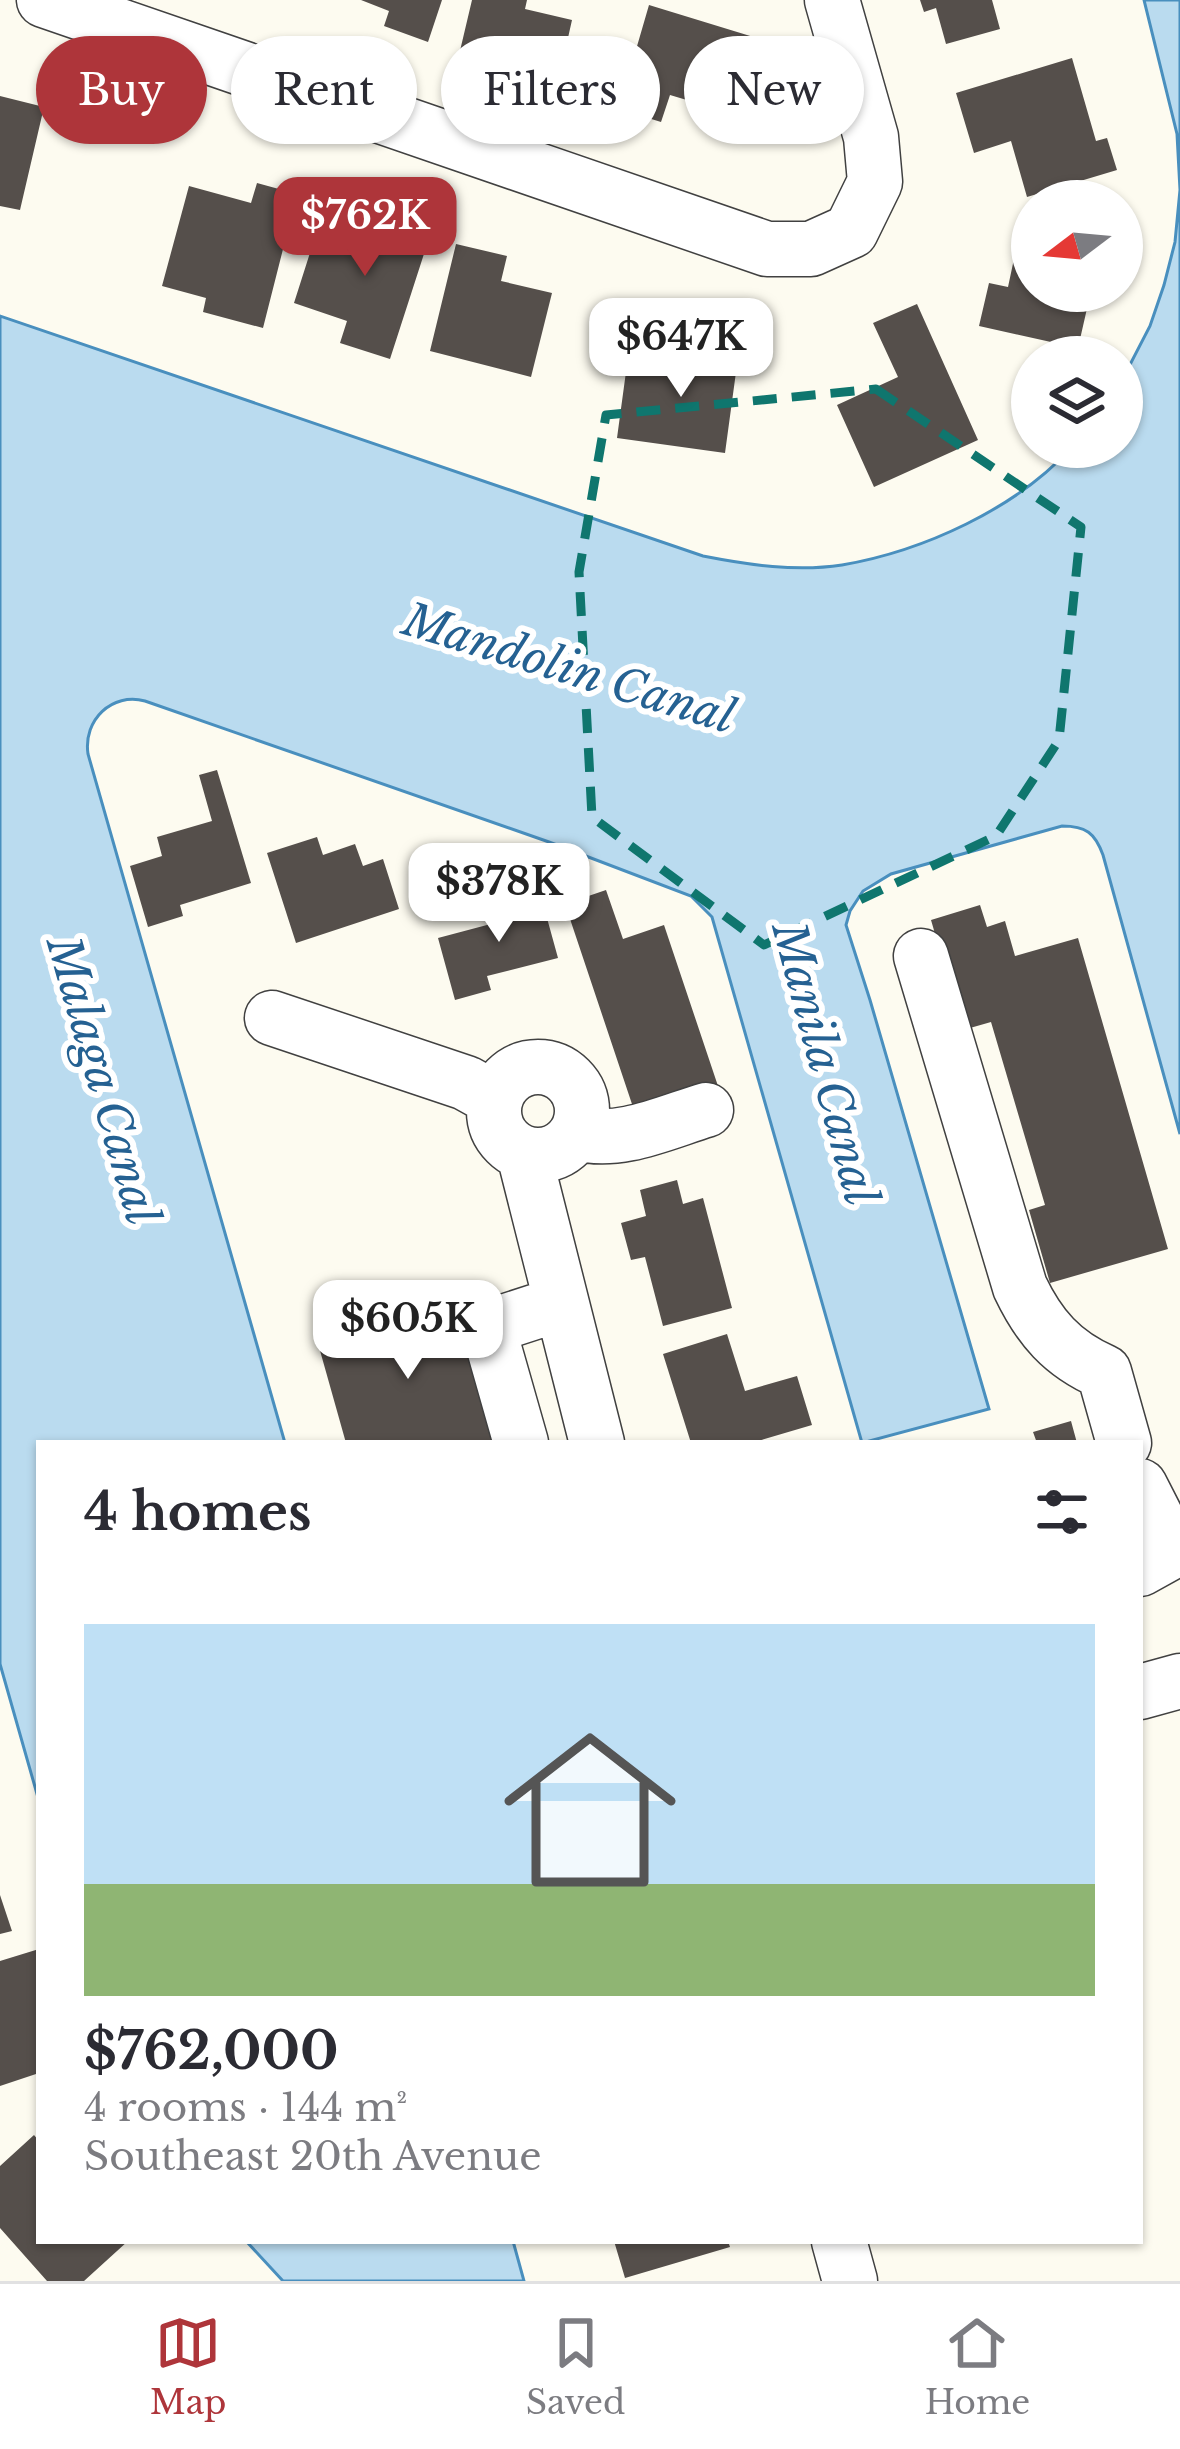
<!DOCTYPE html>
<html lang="en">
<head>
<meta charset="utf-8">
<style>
	:root { --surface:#fff; --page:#f2f2f3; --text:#2b2b33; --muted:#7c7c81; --line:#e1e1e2; --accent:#ae353a }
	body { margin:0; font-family:"Libre Baskerville",serif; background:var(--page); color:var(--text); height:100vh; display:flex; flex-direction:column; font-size:45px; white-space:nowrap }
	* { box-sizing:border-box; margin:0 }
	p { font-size:39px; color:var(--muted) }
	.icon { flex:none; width:66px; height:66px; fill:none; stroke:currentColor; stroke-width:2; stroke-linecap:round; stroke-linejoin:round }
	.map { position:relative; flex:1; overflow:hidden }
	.sheet { position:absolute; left:36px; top:1440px; width:1107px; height:804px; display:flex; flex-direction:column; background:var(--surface); border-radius:0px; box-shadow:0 3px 9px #0004 }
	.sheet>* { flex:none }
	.guide { position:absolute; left:36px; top:36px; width:1110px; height:108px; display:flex; gap:24px }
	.needle { width:78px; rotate:254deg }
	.buttons { position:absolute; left:1011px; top:180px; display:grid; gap:24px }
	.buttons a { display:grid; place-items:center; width:132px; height:132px; border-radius:50%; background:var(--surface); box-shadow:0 3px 9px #0004; font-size:60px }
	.price { position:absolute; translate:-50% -102px; padding:0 27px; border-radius:24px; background:#fff; color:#222; font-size:39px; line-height:78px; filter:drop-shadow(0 3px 6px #0008) }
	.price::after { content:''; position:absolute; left:50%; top:72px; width:36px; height:27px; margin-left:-18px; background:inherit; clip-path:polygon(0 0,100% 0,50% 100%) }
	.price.active { background:var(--accent); color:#fff }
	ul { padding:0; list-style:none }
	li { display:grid; align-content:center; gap:24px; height:636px; padding:0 48px }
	li span { display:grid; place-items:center; height:372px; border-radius:0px; color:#555 }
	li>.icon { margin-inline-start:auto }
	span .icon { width:216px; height:216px; fill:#fffc; stroke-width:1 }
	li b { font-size:51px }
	h2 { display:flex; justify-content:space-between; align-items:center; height:144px; padding:0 48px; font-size:51px }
	.chip { padding:0 42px; border-radius:54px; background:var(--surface); box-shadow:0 3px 9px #0004; font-size:42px; line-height:108px }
	.chip.active { background:var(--accent); color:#fff }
	.tab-bar { display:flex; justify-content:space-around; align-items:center; height:168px; border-top:3px solid var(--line); background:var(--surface); font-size:33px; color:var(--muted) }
	.tab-bar a { display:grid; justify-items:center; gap:6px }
	.tab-bar .active { color:var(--accent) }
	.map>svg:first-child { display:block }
	.water { fill:#badbef; stroke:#498fbe; stroke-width:3 }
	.building { fill:#554f4b }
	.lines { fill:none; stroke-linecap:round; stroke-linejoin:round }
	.minor-casing { stroke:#414141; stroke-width:57 }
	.minor { stroke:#fff; stroke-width:54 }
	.marked { fill:none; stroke:#0f766e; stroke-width:9; stroke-dasharray:24 15; stroke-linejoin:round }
	.labels { text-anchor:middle; stroke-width:12; stroke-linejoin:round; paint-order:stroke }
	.water-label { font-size:45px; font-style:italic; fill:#256192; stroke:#fff }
</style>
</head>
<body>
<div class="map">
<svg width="1180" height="2281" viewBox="0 0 1180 2281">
	<rect width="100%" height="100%" fill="#fdfbf0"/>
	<path class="water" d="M1144,0H1180V1134L1103,855C1095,833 1086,826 1062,826L891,874L863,891L850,911L846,925L870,1000L989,1409L862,1443L712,917L691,896L549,842L145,701C112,692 83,720 88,754L285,1443H39V1801L0,1664V316L703,556C749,565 796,572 842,565C923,551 1016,509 1072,447H1122V380L1150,326L1164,285L1175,242L1180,190L1177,134Z
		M246,2241H513L524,2281H283Z"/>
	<path class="building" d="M361,0H442L428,42L384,26L389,11Z
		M472,0H527L525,9L572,20L559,78L459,55Z
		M920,0H992L1000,29L946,44L936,8L924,12Z
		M649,5L760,39L737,115L670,95L661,122L603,104L617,55L633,60Z
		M1072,58L1096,141L1107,138L1117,170L1027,197L1011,141L974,153L956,93Z
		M0,96L44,107L20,210L0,206Z
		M257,183L297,194L263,328L203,312L206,298L162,286L189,186L251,203Z
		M323,212L353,222L347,240L374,249L386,212L433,226L390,359L340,343L347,321L294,303Z
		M1021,226L1032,228V291H1091L1078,348L979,326L989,283L1008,287Z
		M456,244L507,256L501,281L552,293L531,377L430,351Z
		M917,304L978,440L874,487L837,405L898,377L873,323Z
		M689,343L739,350L725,453L617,438L628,357L686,365Z
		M217,770L251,883L180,905L183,916L148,927L130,866L162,856L157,837L212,821L199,775Z
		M317,837L323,855L355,844L363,866L383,859L399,909L296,943L267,853Z
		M539,889L558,958L487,976L491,990L455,1000L438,938L502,921L496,901Z
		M606,890L623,939L664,925L720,1092L637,1119L565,904Z
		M980,905L987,927L1005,921L1015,956L1078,938L1168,1249L1050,1283L1029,1210L1045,1205L991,1022L963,1030L931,920Z
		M677,1180L683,1204L703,1198L732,1308L663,1326L645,1257L631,1260L621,1223L646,1216L640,1190Z
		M457,1306L497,1443H346L319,1347L347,1339L344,1327L389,1314L392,1324Z
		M727,1334L745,1391L797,1376L812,1425L751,1443H691L663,1354Z
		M1071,1421L1077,1443H1037L1033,1432Z
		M0,1895L12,1931L0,1934Z
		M39,1949V2073L0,2086V1961Z
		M34,2135L39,2141V2241H128L84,2281H47L0,2228V2166Z
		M614,2241H728L730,2247L625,2278Z"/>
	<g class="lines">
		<defs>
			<path id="minor" d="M44,0L767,249H811L851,231L875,182L871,137L832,0
				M921,956L1020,1287C1039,1327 1062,1354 1104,1372L1124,1443
				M272,1018L466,1083L495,1099
				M494 1111a44 44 0 1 1 88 0a44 44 0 1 1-88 0Z
				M577,1133C619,1145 666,1122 706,1110
				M524,1154L597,1443
				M521,1443L488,1327L559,1304
				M1140,1486L1162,1529L1180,1547L1140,1569
				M1140,1692L1180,1681
				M839,2241L850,2281"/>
		</defs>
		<use href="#minor" class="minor-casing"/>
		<use href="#minor" class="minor"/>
	</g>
	<path class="marked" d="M876,389L1081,527L1059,740L996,836L764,945L592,817L579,572L606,415Z"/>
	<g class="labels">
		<g class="water-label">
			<text transform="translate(569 668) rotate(17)" y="16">Mandolin Canal</text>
			<text transform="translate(825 1063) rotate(75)" y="16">Manila Canal</text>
			<text transform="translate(103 1080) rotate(74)" y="16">Malaga Canal</text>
		</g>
	</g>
</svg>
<div class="buttons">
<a><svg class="needle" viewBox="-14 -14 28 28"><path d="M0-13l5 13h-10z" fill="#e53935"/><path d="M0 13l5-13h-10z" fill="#7c7c81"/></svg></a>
<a><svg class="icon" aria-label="layers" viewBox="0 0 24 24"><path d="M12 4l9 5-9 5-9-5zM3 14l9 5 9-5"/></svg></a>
</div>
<b class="price active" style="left:365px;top:279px">$762K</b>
<b class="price" style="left:681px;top:400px">$647K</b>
<b class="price" style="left:499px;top:945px">$378K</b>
<b class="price" style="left:408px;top:1382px">$605K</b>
<div class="guide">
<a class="chip active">Buy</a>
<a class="chip">Rent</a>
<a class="chip">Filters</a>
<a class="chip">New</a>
</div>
<section class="sheet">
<h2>4 homes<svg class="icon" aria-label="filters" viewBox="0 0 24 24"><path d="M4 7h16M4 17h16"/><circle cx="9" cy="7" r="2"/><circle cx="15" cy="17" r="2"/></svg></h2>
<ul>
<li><span style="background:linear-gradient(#bfe0f5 70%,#8fb573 0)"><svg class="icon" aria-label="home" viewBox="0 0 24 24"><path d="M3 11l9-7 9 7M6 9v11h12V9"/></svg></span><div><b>$762,000</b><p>4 rooms · 144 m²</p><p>Southeast 20th Avenue</p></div></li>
</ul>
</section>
</div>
<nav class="tab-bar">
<a class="active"><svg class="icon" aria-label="map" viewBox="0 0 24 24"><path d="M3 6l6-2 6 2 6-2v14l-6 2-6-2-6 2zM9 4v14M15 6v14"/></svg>Map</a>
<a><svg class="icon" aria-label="saved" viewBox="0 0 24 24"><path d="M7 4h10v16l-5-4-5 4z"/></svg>Saved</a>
<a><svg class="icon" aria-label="home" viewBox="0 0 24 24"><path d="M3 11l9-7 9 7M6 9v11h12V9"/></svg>Home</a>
</nav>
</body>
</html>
